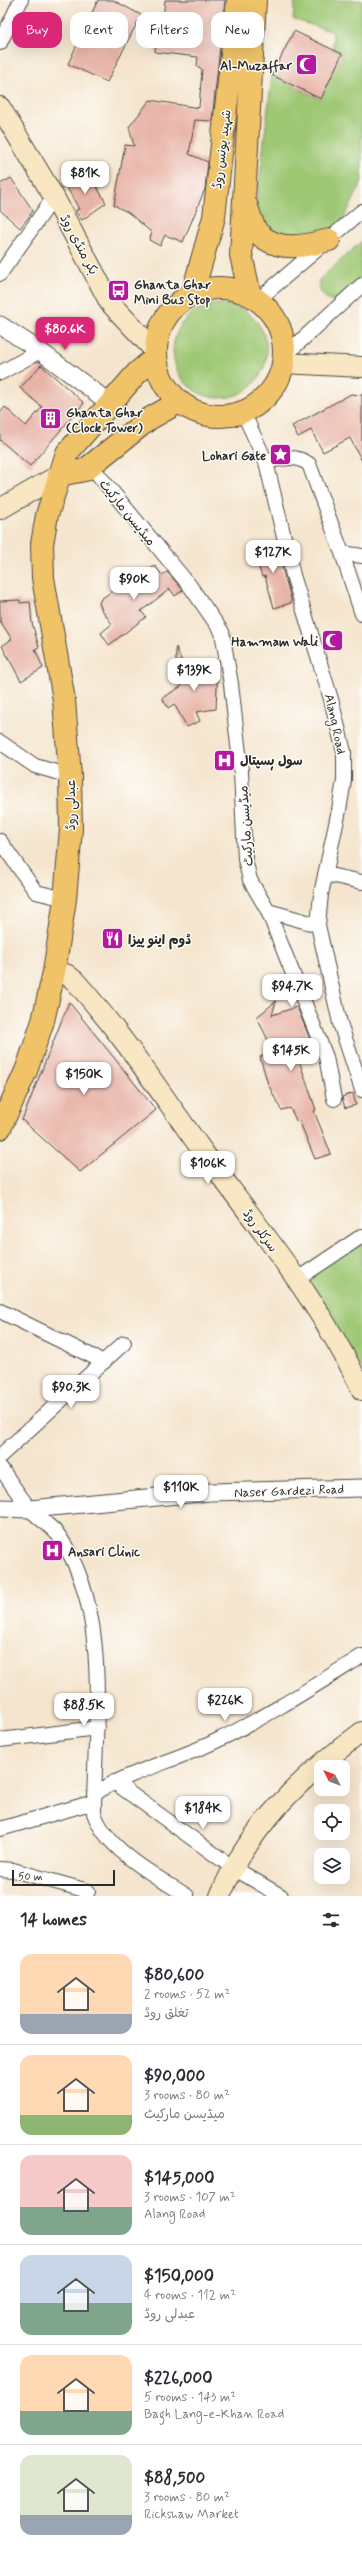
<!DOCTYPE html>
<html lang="en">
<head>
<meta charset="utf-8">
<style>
	:root { --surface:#fff; --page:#f2f2f3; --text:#2b2b33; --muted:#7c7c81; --line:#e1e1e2; --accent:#db2777 }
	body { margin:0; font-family:Mynerve,"Playpen Sans Arabic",sans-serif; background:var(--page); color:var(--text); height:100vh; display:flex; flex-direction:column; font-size:15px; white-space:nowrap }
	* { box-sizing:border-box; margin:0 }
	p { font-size:13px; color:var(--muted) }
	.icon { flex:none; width:22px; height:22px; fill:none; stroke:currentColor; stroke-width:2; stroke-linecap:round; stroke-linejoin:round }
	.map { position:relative; height:1896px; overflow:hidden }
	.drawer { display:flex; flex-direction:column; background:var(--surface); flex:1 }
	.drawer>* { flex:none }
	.guide { position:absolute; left:12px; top:12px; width:338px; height:36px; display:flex; gap:8px }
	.needle { width:26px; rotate:312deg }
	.fabs { position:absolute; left:314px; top:1760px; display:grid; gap:8px }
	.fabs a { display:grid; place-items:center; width:36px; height:36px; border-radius:8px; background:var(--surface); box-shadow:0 4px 16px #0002; font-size:20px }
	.scale { position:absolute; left:12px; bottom:10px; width:103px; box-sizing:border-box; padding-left:4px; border:2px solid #2b2b2b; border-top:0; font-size:11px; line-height:14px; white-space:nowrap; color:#2b2b2b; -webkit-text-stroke:3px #fdfcf7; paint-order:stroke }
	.price { position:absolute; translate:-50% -34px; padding:0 9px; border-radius:8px; background:#fff; color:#222; font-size:13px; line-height:26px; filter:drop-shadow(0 1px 2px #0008) }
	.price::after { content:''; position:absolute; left:50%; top:24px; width:12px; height:9px; margin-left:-6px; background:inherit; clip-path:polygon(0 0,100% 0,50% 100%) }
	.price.current { background:var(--accent); color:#fff }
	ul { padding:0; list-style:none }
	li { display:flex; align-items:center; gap:12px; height:100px; padding:0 20px }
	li+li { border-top:1px solid var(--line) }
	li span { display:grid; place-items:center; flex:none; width:112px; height:80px; border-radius:12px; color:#555 }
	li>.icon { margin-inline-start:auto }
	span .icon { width:48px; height:48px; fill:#fffc; stroke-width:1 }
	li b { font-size:17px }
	h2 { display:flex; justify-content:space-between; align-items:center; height:48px; padding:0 20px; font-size:17px }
	.pill { padding:0 14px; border-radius:12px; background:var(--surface); box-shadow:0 4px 16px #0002; font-size:14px; line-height:36px }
	.pill.current { background:var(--accent); color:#fff }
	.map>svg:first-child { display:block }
	.green { fill:#9ec773; stroke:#64794f }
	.building { fill:#e8b4a7 }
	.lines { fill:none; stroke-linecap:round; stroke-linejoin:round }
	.minor-casing { stroke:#494743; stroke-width:16 }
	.tertiary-casing { stroke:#494743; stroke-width:19 }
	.secondary-casing { stroke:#494743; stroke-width:22 }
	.primary-casing { stroke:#494743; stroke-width:24 }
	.minor { stroke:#fff; stroke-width:14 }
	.tertiary { stroke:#fff; stroke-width:17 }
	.secondary { stroke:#f9e7c3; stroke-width:20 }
	.primary { stroke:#f0c369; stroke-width:22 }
	.labels { text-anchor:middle; stroke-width:3; stroke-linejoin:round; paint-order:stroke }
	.poi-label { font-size:13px; font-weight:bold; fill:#2b2b2b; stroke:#fdfcf7; text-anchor:start }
	.street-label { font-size:13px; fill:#2b2b2b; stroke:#fdfcf7 }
</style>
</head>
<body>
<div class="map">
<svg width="362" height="1896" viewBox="0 0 362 1896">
	<rect width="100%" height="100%" fill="#fdfcf7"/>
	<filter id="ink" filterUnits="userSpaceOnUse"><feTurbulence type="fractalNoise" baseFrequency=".025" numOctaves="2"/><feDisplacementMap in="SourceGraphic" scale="8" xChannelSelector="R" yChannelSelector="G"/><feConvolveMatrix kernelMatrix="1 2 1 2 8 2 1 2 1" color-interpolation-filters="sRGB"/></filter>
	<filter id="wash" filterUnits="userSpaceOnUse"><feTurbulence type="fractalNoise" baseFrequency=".012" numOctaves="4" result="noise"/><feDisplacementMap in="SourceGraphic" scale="16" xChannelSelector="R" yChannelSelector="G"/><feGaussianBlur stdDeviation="0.9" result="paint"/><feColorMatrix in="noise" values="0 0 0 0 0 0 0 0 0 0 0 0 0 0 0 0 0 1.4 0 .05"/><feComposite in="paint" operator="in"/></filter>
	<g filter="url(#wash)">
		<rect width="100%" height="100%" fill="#f5e5ce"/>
		<path class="green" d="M295,0H362V181L352,203L342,221L327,234L298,241L266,229L255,216L272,75L320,99L342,54L333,50V32L293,19Z
			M362,241V279L336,300H328L319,290V280Z
			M173 351a47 47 0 1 1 94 0a47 47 0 1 1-94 0Z
			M362,1236V1369L296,1280Z"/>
		<g id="blocks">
			<path class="building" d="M98,0H113L141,15L107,82L68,64Z
				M165,0H225L212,121L195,120L189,154L208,162L205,189L183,242L165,235L160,246L149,240L152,233L129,213L114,205L125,145L134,146L129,127L150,100L199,108L202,69L197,66L198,57L155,52L158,30H162Z
				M294,31L342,54L321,99L272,75Z
				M88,171L106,203L82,220L75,211L79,209L65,184Z
				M11,178L33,211L20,228L0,210V184Z
				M41,365L84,403L30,466L0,440V413L5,407L26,426L42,407L20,388Z
				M351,394L362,395V461L350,438L323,452L311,430L298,437L292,426Z
				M274,542L291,598V603L274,608L265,576L262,577L253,550Z
				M155,566L162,575L167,572L183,590L175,596L170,589L141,611L146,617L109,645L101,633L112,624L102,610L99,603L101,599L128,580L130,583Z
				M20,600V603L30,602L32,623L39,647L35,649L43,668L21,681L2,646L12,639L0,621V601Z
				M176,647L187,674L218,663L216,709L196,712L200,721L187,727L174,704L168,708L162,698L182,686L176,674Z
				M276,1001L272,1015L297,1007L312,1044L295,1049L316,1110L314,1111L331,1154L315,1159L299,1120L297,1122L290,1108L281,1110L268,1084L260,1057L273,1051L257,1017Z
				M69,1002L156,1110L80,1172L22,1120Z
				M353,1093L356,1105L345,1108L342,1097Z"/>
		</g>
	</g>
	<g filter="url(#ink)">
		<use href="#blocks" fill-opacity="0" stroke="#494743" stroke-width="1"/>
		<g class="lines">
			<defs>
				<path id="minor" d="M0,43L21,0
					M0,274L54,197
					M258,300L362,211
					M284,356L362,285
					M0,373L40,351
					M243,412L266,462L293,575L331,699L344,752V780L339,810L321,894L318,925L340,1023L362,1090
					M266,462C282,459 294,454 309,464L342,553L362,614
					M91,466L190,586L222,632L231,684L241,771L245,859L250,880L268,911L318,925
					M342,553L362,556
					M0,742L35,766L70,776
					M0,841L36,892L65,899
					M325,874L362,882
					M268,911L326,1057L334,1099
					M296,1280L362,1236
					M0,1311L104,1362
					M0,1456L124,1343
					M0,1467C10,1481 19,1496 30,1509C38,1519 51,1525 59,1536C112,1612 94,1725 94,1813C106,1850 156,1876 187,1896
					M0,1740L97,1728
					M114,1782L232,1867L281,1896
					M94,1794C131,1771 174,1761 214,1742C265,1718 314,1686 362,1656
					M0,1829L94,1802
					M0,1869L13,1870L88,1891L86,1896"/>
				<path id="tertiary" d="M0,325L40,351L111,404
					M0,1508L30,1509L210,1492L362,1488"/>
				<path id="secondary" d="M0,107L54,197L110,303L156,352
					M283,363L362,367
					M0,509L59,475
					M54,972L66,974L75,981C123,1035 162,1095 204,1153C260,1229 321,1304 362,1390
					M220,1896C249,1827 302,1776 362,1732"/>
				<path id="primary" d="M246,204C249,212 252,226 258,233C278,253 306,246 329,240
					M156 352a64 64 0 1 1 128 0a64 64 0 1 1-128 0Z
					M192,295L214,217L238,0
					M250,295L241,255L255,0
					M59,475L85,470L149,419L179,402
					M0,1128L26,1071L43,1021L54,972L65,899L71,829L70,776L64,700L43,578L42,544L47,515L67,453L137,373L156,357"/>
			</defs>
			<use href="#minor" class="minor-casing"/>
			<use href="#tertiary" class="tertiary-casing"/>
			<use href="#secondary" class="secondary-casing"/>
			<use href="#primary" class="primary-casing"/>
			<use href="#minor" class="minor"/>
			<use href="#tertiary" class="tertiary"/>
			<use href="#secondary" class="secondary"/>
			<use href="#primary" class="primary"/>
		</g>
	</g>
	<defs>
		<symbol id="mosque-square" viewBox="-11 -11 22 22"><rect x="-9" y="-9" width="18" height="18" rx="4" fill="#b5179e" stroke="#fdfcf7"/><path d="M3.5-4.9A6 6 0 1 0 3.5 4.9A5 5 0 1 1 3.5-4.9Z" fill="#fff"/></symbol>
		<symbol id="bus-square" viewBox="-11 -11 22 22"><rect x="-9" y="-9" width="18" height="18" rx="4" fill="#b5179e" stroke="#fdfcf7"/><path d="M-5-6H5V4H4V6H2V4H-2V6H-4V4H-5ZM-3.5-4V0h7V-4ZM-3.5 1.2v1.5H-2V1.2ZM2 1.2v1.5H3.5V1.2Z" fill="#fff"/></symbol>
		<symbol id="building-square" viewBox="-11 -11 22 22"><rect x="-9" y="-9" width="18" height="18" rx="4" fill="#b5179e" stroke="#fdfcf7"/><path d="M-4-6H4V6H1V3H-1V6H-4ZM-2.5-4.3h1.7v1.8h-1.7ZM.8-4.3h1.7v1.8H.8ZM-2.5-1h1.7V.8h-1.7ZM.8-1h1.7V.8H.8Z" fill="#fff"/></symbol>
		<symbol id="sight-square" viewBox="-11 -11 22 22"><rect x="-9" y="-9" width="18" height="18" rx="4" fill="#b5179e" stroke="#fdfcf7"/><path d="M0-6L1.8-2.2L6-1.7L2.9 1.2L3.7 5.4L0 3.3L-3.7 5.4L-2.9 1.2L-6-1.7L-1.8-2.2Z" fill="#fff"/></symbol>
		<symbol id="hospital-square" viewBox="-11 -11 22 22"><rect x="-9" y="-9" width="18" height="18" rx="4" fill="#b5179e" stroke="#fdfcf7"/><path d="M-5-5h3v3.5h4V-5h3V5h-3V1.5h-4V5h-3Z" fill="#fff"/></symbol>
		<symbol id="restaurant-square" viewBox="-11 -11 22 22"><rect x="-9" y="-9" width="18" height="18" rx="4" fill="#b5179e" stroke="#fdfcf7"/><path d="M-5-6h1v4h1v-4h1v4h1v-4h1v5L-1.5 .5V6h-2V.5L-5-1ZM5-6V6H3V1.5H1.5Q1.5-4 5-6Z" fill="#fff"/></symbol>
	</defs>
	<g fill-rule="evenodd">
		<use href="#mosque-square" x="294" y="52" width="25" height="25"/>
		<use href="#bus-square" x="106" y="278" width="25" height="25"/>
		<use href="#building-square" x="38" y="406" width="25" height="25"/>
		<use href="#sight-square" x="268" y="442" width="25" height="25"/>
		<use href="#mosque-square" x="320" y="628" width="25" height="25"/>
		<use href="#hospital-square" x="212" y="748" width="25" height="25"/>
		<use href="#restaurant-square" x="100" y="926" width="25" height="25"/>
		<use href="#hospital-square" x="40" y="1538" width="25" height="25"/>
	</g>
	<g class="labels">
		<g class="poi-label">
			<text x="292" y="70" text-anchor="end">Al-Muzaffar</text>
			<text x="134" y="289">Ghanta Ghar<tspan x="134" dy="15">Mini Bus Stop</tspan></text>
			<text x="66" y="417">Ghanta Ghar<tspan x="66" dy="15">(Clock Tower)</tspan></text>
			<text x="266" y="460" text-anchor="end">Lohari Gate</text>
			<text x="318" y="646" text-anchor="end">Hammam Wali</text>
			<text x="240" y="765">سول ہسپتال</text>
			<text x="128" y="944">ڈوم اینو پیزا</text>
			<text x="68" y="1556">Ansari Clinic</text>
		</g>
		<g class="street-label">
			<text transform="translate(221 149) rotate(-83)" y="5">شہید یونس روڈ</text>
			<text transform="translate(80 244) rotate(62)" y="5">بکر منڈی روڈ</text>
			<text transform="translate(128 512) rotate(51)" y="5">میڈیسن مارکیٹ</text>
			<text transform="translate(336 724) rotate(78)" y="5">Alang Road</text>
			<text transform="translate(70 805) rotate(-90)" y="5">عبدلی روڈ</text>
			<text transform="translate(245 826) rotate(-94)" y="5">میڈیسن مارکیٹ</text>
			<text transform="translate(261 1230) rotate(54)" y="5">سرکلر روڈ</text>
			<text transform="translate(289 1490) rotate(-2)" y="5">Naser Gardezi Road</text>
		</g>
	</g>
</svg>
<div class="fabs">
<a><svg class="needle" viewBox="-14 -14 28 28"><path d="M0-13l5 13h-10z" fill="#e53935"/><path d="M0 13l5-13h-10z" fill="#7c7c81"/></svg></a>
<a><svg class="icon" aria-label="locate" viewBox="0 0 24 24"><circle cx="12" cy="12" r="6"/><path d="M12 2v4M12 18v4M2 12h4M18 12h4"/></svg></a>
<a><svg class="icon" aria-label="layers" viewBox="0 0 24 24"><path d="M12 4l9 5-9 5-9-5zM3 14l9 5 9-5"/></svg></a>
</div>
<div class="scale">50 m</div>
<b class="price" style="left:85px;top:195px">$81K</b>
<b class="price current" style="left:65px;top:351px">$80.6K</b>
<b class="price" style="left:273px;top:574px">$127K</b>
<b class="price" style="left:134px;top:601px">$90K</b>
<b class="price" style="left:194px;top:692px">$139K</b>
<b class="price" style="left:292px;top:1008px">$94.7K</b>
<b class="price" style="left:291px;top:1072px">$145K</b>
<b class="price" style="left:84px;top:1096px">$150K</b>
<b class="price" style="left:208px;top:1185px">$106K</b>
<b class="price" style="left:71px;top:1409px">$90.3K</b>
<b class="price" style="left:181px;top:1509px">$110K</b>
<b class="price" style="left:225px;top:1722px">$226K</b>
<b class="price" style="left:84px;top:1727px">$88.5K</b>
<b class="price" style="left:203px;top:1830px">$184K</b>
<div class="guide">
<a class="pill current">Buy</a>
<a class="pill">Rent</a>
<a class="pill">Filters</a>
<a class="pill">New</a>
</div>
</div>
<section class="drawer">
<h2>14 homes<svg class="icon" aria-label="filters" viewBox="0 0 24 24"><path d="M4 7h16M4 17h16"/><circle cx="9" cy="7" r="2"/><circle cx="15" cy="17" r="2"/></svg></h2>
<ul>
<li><span style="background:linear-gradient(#ffd9b3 75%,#9aa5b1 0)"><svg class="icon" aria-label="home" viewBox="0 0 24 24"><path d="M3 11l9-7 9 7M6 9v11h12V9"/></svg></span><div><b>$80,600</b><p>2 rooms · 52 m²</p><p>تغلق روڈ</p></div></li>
<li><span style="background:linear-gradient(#ffd9b3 75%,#8fb573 0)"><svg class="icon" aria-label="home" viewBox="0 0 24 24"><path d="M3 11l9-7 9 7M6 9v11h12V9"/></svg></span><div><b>$90,000</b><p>3 rooms · 80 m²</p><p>میڈیسن مارکیٹ</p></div></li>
<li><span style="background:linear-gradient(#f6c9c9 65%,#7fa58c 0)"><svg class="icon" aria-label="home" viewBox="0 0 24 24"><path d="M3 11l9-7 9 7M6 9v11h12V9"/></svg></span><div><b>$145,000</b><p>3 rooms · 107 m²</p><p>Alang Road</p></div></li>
<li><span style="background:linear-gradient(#c9d6e8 60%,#7fa58c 0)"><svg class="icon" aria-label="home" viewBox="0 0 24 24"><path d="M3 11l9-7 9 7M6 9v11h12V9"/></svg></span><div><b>$150,000</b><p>4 rooms · 112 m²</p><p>عبدلی روڈ</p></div></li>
<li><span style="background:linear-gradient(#ffd9b3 70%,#7fa58c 0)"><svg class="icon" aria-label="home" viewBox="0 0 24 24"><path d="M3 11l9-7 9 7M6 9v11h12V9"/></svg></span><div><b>$226,000</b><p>5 rooms · 143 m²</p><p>Bagh Lang-e-Khan Road</p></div></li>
<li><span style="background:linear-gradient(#dfe7d0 75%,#9aa5b1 0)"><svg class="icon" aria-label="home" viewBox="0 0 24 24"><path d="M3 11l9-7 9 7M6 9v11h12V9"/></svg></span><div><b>$88,500</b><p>3 rooms · 80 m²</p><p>Rickshaw Market</p></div></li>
</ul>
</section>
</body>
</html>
